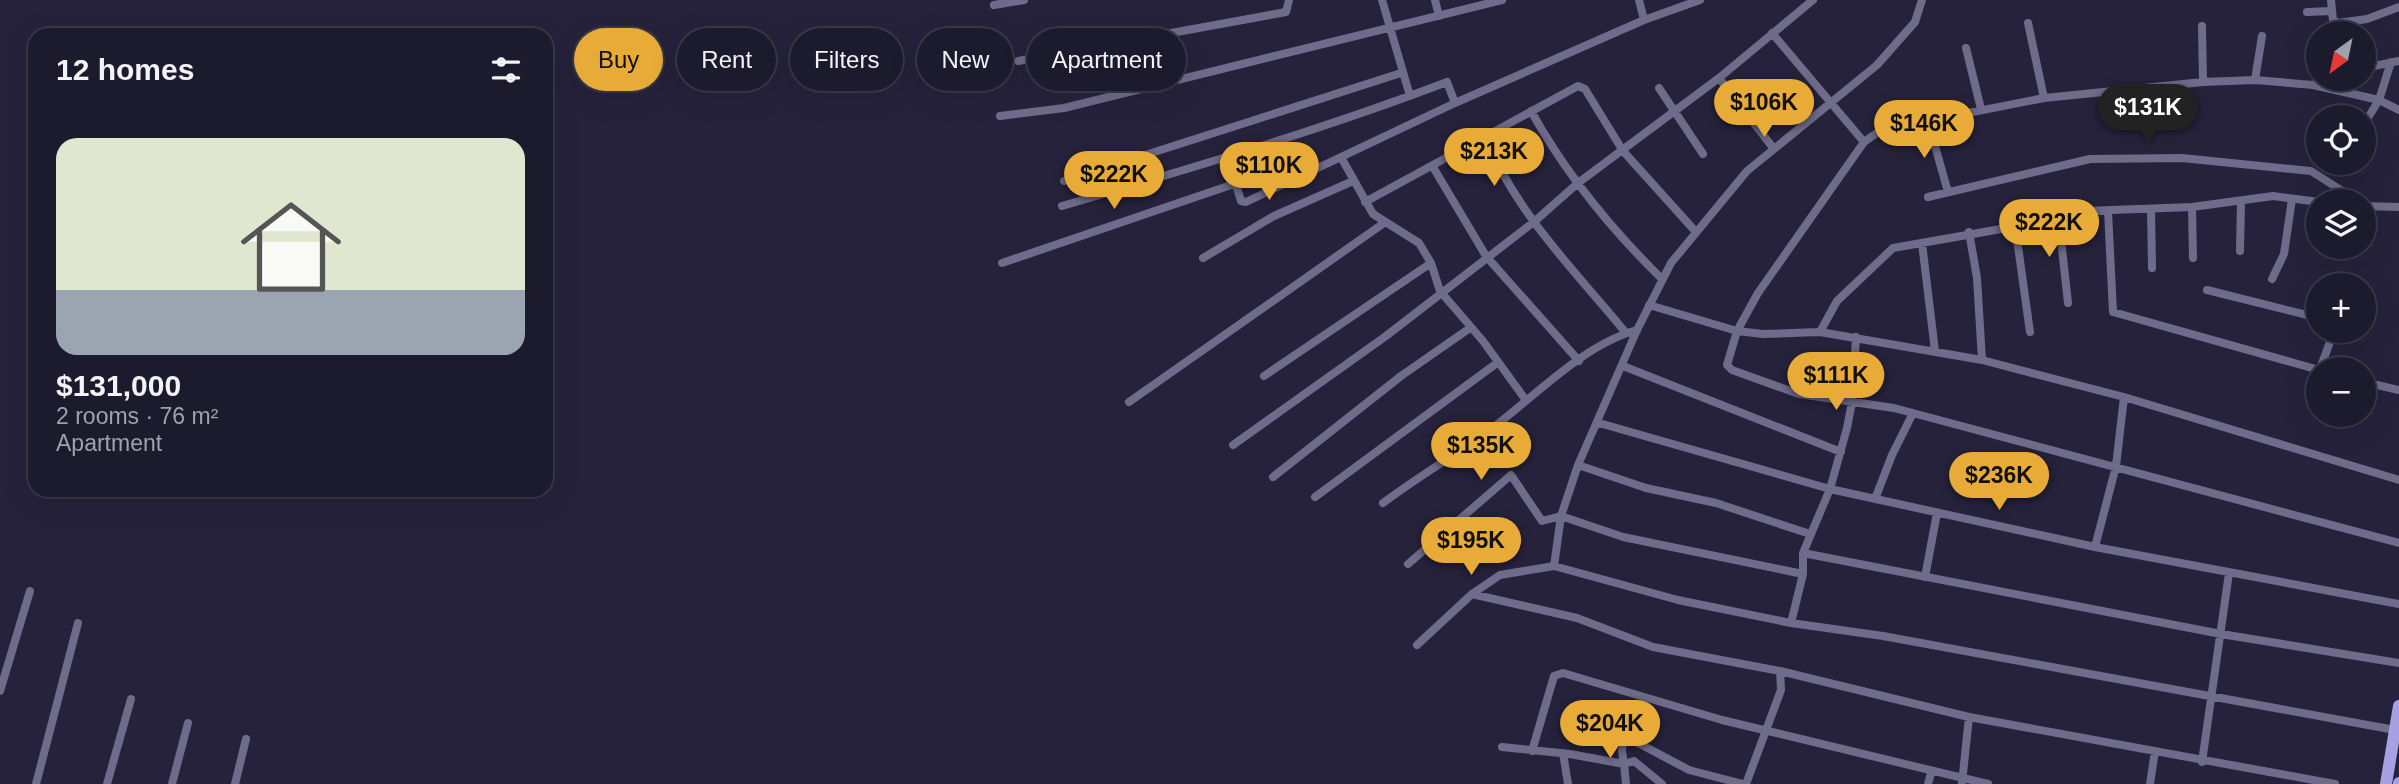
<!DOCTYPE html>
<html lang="en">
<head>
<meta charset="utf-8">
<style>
	:root { --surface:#1c1a2d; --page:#292739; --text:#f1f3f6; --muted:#a0a1aa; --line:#3a3849; --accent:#e8ab37 }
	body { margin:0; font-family:Helvetica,sans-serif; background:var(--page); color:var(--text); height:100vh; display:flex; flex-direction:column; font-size:26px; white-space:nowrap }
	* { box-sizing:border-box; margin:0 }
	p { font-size:23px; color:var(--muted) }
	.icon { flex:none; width:38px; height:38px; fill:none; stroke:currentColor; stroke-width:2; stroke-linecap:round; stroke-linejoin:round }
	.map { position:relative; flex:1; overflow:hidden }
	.sheet { position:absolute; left:28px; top:28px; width:525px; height:469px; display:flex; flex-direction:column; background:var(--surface); border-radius:21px; box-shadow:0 7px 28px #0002,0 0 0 2px var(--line) }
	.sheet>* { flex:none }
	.top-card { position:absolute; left:574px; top:28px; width:665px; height:63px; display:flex; gap:14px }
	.needle { width:46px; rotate:213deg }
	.buttons { position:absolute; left:2306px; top:21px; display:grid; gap:14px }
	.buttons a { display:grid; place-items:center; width:70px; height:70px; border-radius:50%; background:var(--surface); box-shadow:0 7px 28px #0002,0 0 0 2px var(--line); font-size:35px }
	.price { position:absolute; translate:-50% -60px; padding:0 16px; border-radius:24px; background:var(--accent); color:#111; font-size:23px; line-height:46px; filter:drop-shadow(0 2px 4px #0008) }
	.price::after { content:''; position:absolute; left:50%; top:42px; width:21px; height:16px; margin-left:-10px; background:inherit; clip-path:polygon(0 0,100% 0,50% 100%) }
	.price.active { background:#222; color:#fff }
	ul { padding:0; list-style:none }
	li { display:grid; align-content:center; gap:14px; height:371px; padding:0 28px }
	li span { display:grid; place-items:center; height:217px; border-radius:21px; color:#555 }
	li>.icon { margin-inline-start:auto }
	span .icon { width:126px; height:126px; fill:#fffc; stroke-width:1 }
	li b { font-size:30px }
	h2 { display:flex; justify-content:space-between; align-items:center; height:84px; padding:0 28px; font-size:30px }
	.chip { padding:0 24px; border-radius:32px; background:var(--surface); box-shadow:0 7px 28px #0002,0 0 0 2px var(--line); font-size:24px; line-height:63px }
	.chip.active { background:var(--accent); color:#111 }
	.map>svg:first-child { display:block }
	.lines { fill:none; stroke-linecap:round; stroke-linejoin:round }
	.minor { stroke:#6f6c8b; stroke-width:8 }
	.trunk { stroke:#a8a0e2; stroke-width:12 }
</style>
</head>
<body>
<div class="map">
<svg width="2399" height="784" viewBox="0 0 2399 784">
	<rect width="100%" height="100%" fill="#26223c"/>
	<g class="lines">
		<path class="minor" d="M1382,0L1410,96
			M1435,0L1439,16
			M1639,0L1644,20
			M2331,0L2333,20L2338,23L2367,19L2399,7
			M994,5L1024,0
			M2307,12L2332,11
			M2028,23L2044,98
			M2202,26L2203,82
			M1772,33L1864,142
			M1966,48L1981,109
			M1018,61L1286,12L1289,0
			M2364,68L2399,61
			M1719,78L1774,149
			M2325,79L2313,85L2255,80L2203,82L2044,98L1881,130L1864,142L1758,293L1737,331L1727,365L1732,370L1799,394L1894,408L2399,543
			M2255,80L2262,36
			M2313,85L2379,100L2399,110
			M1659,88L1703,154
			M1531,111C1566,174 1610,228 1661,278
			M1000,116L1064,108L1502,0
			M1928,121L1948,192
			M2364,124L2379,100L2391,62
			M1486,138C1515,212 1576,272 1626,333
			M1228,158L1241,201L1246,202L1455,103L1644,20L1700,0
			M1342,159L1373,214L1419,243L1431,263L1440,291L1483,341L1525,399
			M1433,167L1486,256L1579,361
			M1064,181L1401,73
			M1928,197L2090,159L2182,158L2311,171L2358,201
			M1365,202L1578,86L1585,89L1623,151L1696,232
			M1062,206C1192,168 1321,130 1447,82L1455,103
			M2364,206L2399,207
			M2192,207L2193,258
			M2151,209L2152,268
			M2108,211L2113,312L2319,370
			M2058,212L2068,303
			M2015,225L2030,332
			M1969,232L1977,278L1982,360
			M1922,243L1935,351
			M2240,251L2241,201
			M1203,258L1274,216L1353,181
			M1002,263L1234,184
			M2272,279L2284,254L2292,199
			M2351,285L2352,281
			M2207,290L2319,318
			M1649,305L1737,331L1763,334L1820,332L1982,360L2124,397L2399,480
			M1820,332L1837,301L1893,248L2001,229L2058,212L2192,207L2273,196L2319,202
			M1623,366L1841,452
			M2320,369L2334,331
			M1264,376L1431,263
			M2364,382L2399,390
			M1129,402L1384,223
			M1599,423L1830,489L2095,547L2399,604
			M1233,445L1386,336L1535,221L1578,183L1719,78L1813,0
			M1578,465L1646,488L1716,503L1810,534
			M1273,477L1401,376L1470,328
			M1315,497L1497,363
			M1875,499L1892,455L1913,413
			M1383,503C1419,476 1459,453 1495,426C1537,394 1585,344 1637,330
			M2095,547L2116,466L2124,397
			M1803,553L2221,634L2399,663
			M1408,564L1511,475L1542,521L1561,516L1623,537L1803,574
			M1554,566L1561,516L1578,465L1637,330L1671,263L1747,171L1877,65L1915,22L1922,0
			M1925,577L1937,513
			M1472,594L1577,618L1653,647L1780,671L1969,717L2335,784
			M1791,623L1803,574V553L1830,489L1847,428L1852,402L1856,337
			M1417,645L1472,594L1500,575L1554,566L1678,600L1791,623L1883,636L2395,730
			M0,691L30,591
			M1623,735L1689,770L1743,784
			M1502,747L1570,754L1624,764L1622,751L1624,725
			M1532,751L1554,676L1563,673L1722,720L1988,784
			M1563,753L1568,784
			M2202,762L2229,573
			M1962,783L1969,717
			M36,784L78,623
			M107,784L131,699
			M172,784L188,723
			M235,784L246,739
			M1626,784L1624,764L1634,761L1662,784
			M1746,784L1781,690L1780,671
			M1928,784L1931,773
			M2150,784L2155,751"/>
		<path class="trunk" d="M2386,784L2399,706
			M2399,784V783"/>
	</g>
</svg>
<div class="buttons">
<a><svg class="needle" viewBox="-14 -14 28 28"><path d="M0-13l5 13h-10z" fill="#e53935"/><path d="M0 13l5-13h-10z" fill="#a0a1aa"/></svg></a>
<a><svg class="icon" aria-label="locate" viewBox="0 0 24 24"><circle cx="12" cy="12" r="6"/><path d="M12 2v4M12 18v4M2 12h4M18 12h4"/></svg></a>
<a><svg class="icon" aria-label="layers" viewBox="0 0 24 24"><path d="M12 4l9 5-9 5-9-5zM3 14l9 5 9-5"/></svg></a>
<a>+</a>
<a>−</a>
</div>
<b class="price" style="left:1764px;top:139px">$106K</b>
<b class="price active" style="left:2148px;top:144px">$131K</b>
<b class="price" style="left:1924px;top:160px">$146K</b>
<b class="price" style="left:1494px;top:188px">$213K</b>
<b class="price" style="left:1269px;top:202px">$110K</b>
<b class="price" style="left:1114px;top:211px">$222K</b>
<b class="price" style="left:2049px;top:259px">$222K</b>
<b class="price" style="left:1836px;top:412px">$111K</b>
<b class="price" style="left:1481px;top:482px">$135K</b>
<b class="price" style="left:1999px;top:512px">$236K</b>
<b class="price" style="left:1471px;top:577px">$195K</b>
<b class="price" style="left:1610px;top:760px">$204K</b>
<div class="top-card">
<a class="chip active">Buy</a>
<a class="chip">Rent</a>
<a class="chip">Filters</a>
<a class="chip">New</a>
<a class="chip">Apartment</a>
</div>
<section class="sheet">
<h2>12 homes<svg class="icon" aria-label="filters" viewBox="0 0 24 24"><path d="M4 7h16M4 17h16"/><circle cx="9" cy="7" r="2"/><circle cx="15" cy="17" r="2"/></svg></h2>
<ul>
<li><span style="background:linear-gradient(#dfe7d0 70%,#9aa5b1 0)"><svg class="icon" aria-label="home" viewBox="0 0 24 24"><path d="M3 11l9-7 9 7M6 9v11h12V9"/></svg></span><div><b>$131,000</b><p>2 rooms · 76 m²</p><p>Apartment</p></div></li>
</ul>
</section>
</div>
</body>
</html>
